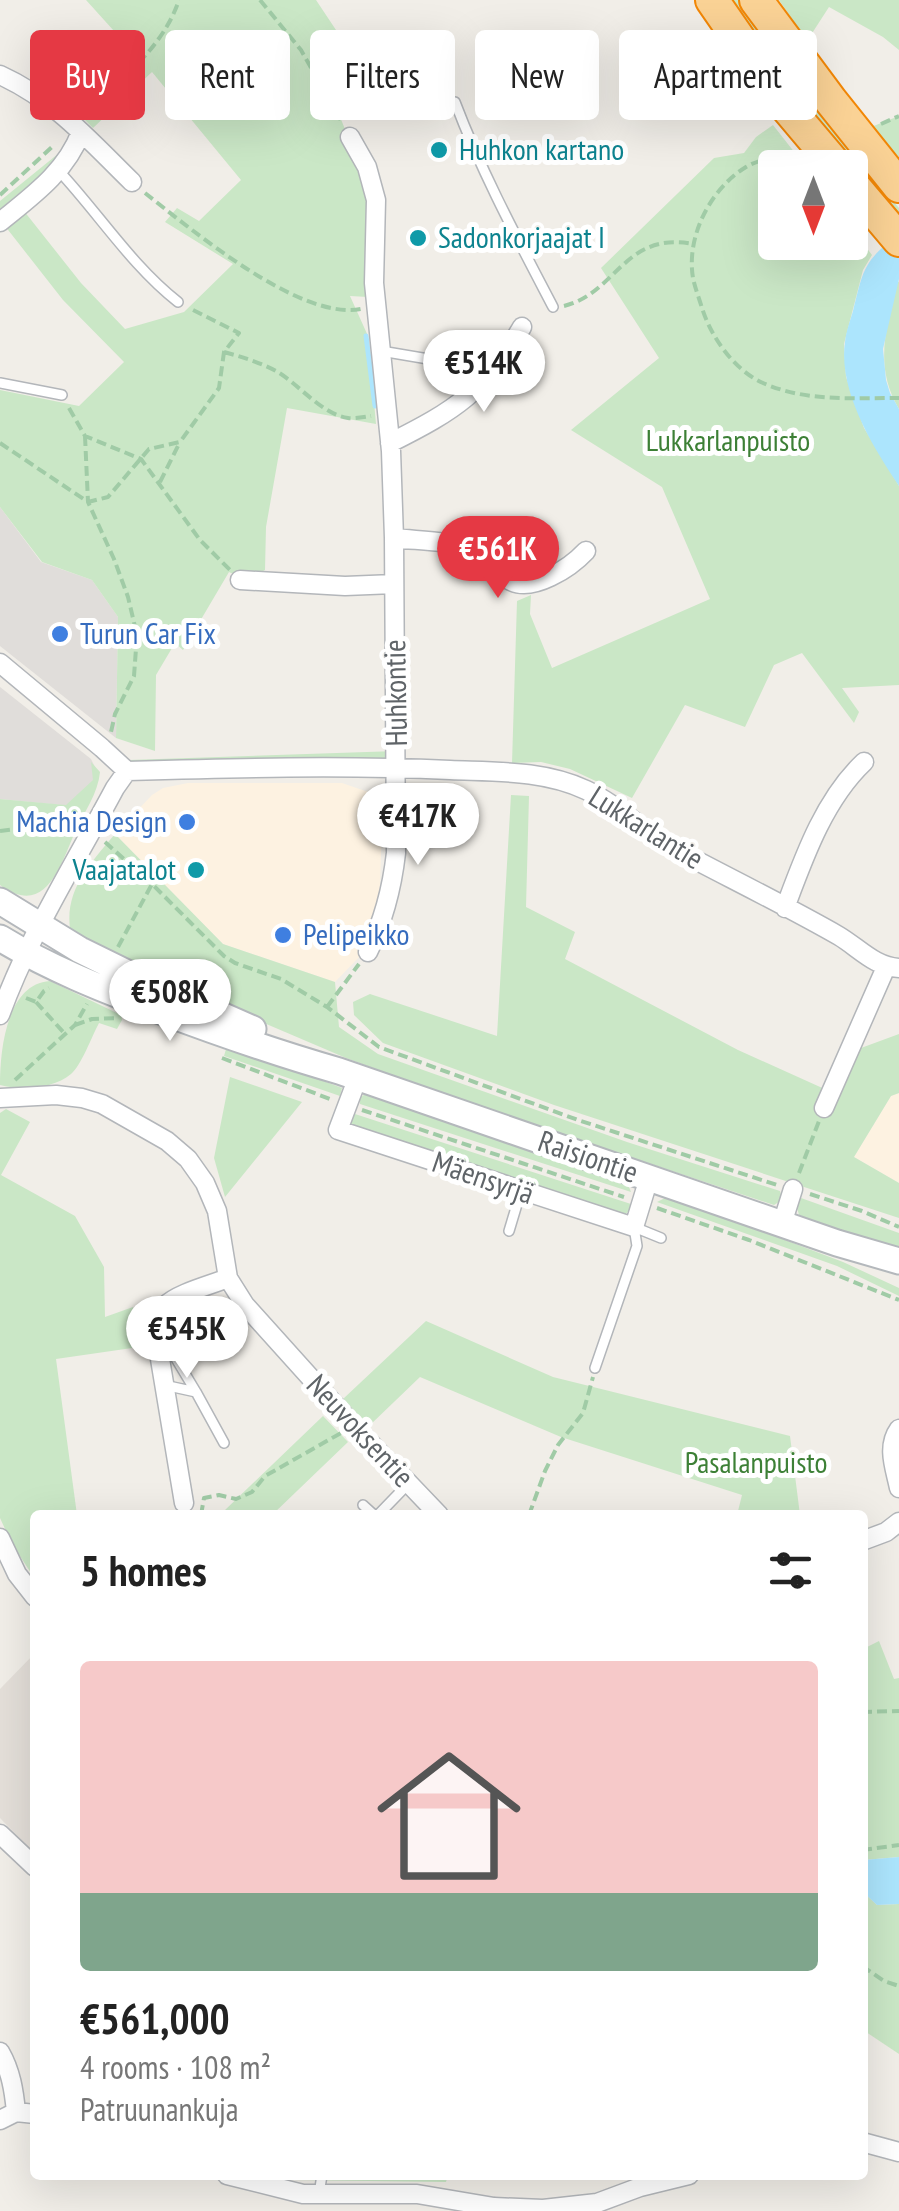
<!DOCTYPE html>
<html lang="en">
<head>
<meta charset="utf-8">
<style>
	:root { --surface:#fff; --page:#f6f6f6; --text:#222; --muted:#767676; --accent:#e53944 }
	body { margin:0; font-family:"PT Sans Narrow",sans-serif; background:var(--page); color:var(--text); height:100vh; display:flex; flex-direction:column; font-size:38px; white-space:nowrap }
	* { box-sizing:border-box; margin:0 }
	p { font-size:32px; color:var(--muted) }
	.icon { flex:none; width:55px; height:55px; fill:none; stroke:currentColor; stroke-width:2; stroke-linecap:round; stroke-linejoin:round }
	.map { position:relative; flex:1; overflow:hidden }
	.panel { position:absolute; left:30px; top:1510px; width:838px; height:670px; display:flex; flex-direction:column; background:var(--surface); border-radius:10px; box-shadow:0 10px 40px #0002 }
	.panel>* { flex:none }
	.hud { position:absolute; left:30px; top:30px; width:840px; height:90px; display:flex; gap:20px }
	.needle { width:65px; rotate:180deg }
	.controls { position:absolute; left:758px; top:150px; display:grid; gap:20px }
	.controls a { display:grid; place-items:center; width:110px; height:110px; border-radius:10px; background:var(--surface); box-shadow:0 10px 40px #0002; font-size:50px }
	.price { position:absolute; translate:-50% -85px; padding:0 22px; border-radius:35px; background:#fff; color:#222; font-size:32px; line-height:65px; filter:drop-shadow(0 2px 5px #0008) }
	.price::after { content:''; position:absolute; left:50%; top:60px; width:30px; height:22px; margin-left:-15px; background:inherit; clip-path:polygon(0 0,100% 0,50% 100%) }
	.price.selected { background:var(--accent); color:#fff }
	ul { padding:0; list-style:none }
	li { display:grid; align-content:center; gap:20px; height:530px; padding:0 50px }
	li span { display:grid; place-items:center; height:310px; border-radius:10px; color:#555 }
	li>.icon { margin-inline-start:auto }
	span .icon { width:180px; height:180px; fill:#fffc; stroke-width:1 }
	li b { font-size:42px }
	h2 { display:flex; justify-content:space-between; align-items:center; height:120px; padding:0 50px; font-size:42px }
	.pill { padding:0 35px; border-radius:10px; background:var(--surface); box-shadow:0 10px 40px #0002; font-size:35px; line-height:90px }
	.pill.selected { background:var(--accent); color:#fff }
	.map>svg:first-child { display:block }
	.commercial { fill:#fdf2e1 }
	.industrial { fill:#e0ddda }
	.education { fill:#e4dfd9 }
	.green { fill:#cae7c6 }
	.water { fill:#ace5fd }
	.lines { fill:none; stroke-linecap:round; stroke-linejoin:round }
	.stream { stroke:#ace5fd; stroke-width:5 }
	.lane-casing { stroke:#b3b6ba; stroke-width:12 }
	.street-casing { stroke:#b3b6ba; stroke-width:21 }
	.secondary-casing { stroke:#b4b8bc; stroke-width:29 }
	.highway-casing { stroke:#f28706; stroke-width:36 }
	.path { stroke:#a0cba6; stroke-width:4; stroke-dasharray:10 5; stroke-linecap:butt }
	.lane { stroke:#fff; stroke-width:9 }
	.street { stroke:#fff; stroke-width:18 }
	.secondary { stroke:#fff; stroke-width:25 }
	.highway { stroke:#fad295; stroke-width:32 }
	.culture-dot { fill:#0f9aa8; stroke:#fff; stroke-width:4 }
	.shop-dot { fill:#3f7fe0; stroke:#fff; stroke-width:4 }
	.labels { text-anchor:middle; stroke-width:10; stroke-linejoin:round; paint-order:stroke }
	.culture-label { font-size:30px; fill:#0d838f; stroke:#fff; text-anchor:start }
	.park-label { font-size:30px; fill:#3d8036; stroke:#fff }
	.shop-label { font-size:30px; fill:#366cbe; stroke:#fff; text-anchor:start }
	.street-label { font-size:30px; fill:#5f6468; stroke:#fff }
</style>
</head>
<body>
<div class="map">
<svg width="899" height="2211" viewBox="0 0 899 2211">
	<rect width="100%" height="100%" fill="#f1eee8"/>
	<path class="commercial" d="M188,783H342L383,797L379,912L355,946L365,951L335,982L223,944L115,834L152,795L163,788Z
		M899,1093V1183L854,1157L891,1096Z"/>
	<path class="industrial" d="M0,507L41,562L92,580L118,617L116,738L0,646Z
		M0,687L91,759L96,769L95,778L82,807L0,799Z"/>
	<path class="education" d="M35,1653V1854L0,1818V1689Z"/>
	<path class="green" d="M86,0H316L340,36L361,89L334,102L376,206L368,297L350,296L368,336L376,424L287,408L266,527L265,570L245,580L229,572L183,650L175,643L156,675L155,751L116,738L118,617L92,580L42,562L0,507V390L79,406L124,362L63,300L5,226L24,211L81,283L125,329L184,312L233,264L165,222L177,208L199,221L241,180L152,72L93,128L74,109L133,52Z
		M726,0H738L824,121L899,208V224L816,125Z
		M779,0H899V50L883,37L829,7L807,41Z
		M899,116V157L871,127Z
		M773,125L806,167L775,168V242H850V226L872,255L863,270L844,344L846,377L864,428L899,486V685L842,688L859,712L854,723L802,653L774,665L745,727L685,705L632,798L570,769L541,762L512,763L517,601L531,595L530,614L552,668L710,599L662,487L571,430L659,358L601,268L714,158L744,153L756,137Z
		M64,149L49,169L0,209V201Z
		M897,281L899,282V409C873,365 887,327 897,281Z
		M397,751L396,768L117,763L129,760Z
		M91,762L100,772C98,794 84,812 75,832C61,864 46,919 0,885V799L66,805L93,780Z
		M511,795L529,796L526,907L575,932L565,959L738,1050L829,1091L884,988L861,1048L899,1034V1093L891,1096L854,1157L899,1183V1218L554,1105L383,1043L354,1015L353,1002L370,994L497,1036Z
		M115,834L223,944L335,982L339,1027L378,1054L627,1142L780,1191L782,1200L774,1205L468,1103L346,1058L128,965L70,929C65,889 90,864 115,834Z
		M50,981L121,1015L122,1020L117,1029L99,1023C92,1036 81,1066 71,1074C53,1089 21,1091 0,1085C0,1051 6,984 50,981Z
		M226,1049L281,1065L342,1088L340,1096L224,1056Z
		M230,1077L302,1102L225,1197L214,1158Z
		M365,1094L613,1176L629,1187L631,1192L360,1104V1098Z
		M6,1109L30,1122L1,1175L75,1216L104,1267L105,1317L133,1307L139,1347L56,1359L77,1515H35V1579L12,1544L0,1518V1113Z
		M355,1114L634,1205L623,1217L346,1127Z
		M665,1198H675L843,1262L899,1288V1296L837,1266L657,1202Z
		M801,1198L899,1233V1252L799,1215L796,1204Z
		M426,1321L553,1377L790,1436L800,1515H737L742,1495L561,1437L420,1377L369,1426L343,1399Z
		M323,1416L348,1442L272,1515H186L225,1510Z
		M879,1641L894,1679L899,1678V1857L864,1860L863,1863V1649Z
		M863,1892L877,1905L899,1904V2054L863,2030Z
		M270,2175H448L446,2182L292,2180Z"/>
	<path class="water" d="M899,233V279L883,349L886,380L890,393L899,409V486C873,447 838,391 845,342C846,332 850,321 853,311C864,267 863,263 899,233Z
		M899,1857V1904L877,1905L863,1892V1860Z"/>
	<g class="lines">
		<path class="stream" d="M366,336L375,406"/>
		<defs>
			<path id="lane" d="M455,102C482,173 518,240 553,307
				M59,171C99,214 132,266 178,302
				M381,351L446,362
				M0,383L62,395
				M634,1227L661,1238
				M509,1231L521,1191
				M175,1357L196,1392
				M595,1368L637,1246L634,1227
				M164,1385L196,1392L224,1443
				M363,1505L374,1515
				M378,1515L408,1484
				M319,2194L322,2175"/>
			<path id="street" d="M0,75C55,100 90,141 132,182
				M350,137L367,167L376,200L374,283L391,451L394,538L396,853C392,888 384,920 368,952
				M0,222C32,196 66,172 81,132
				M390,443C456,410 484,392 522,327
				M394,538C420,541 449,540 473,550C489,556 495,571 509,580C532,594 571,567 586,551
				M240,580L345,586L394,584
				M0,663L102,748L127,771
				M785,908C804,857 824,800 864,762
				M0,1015C29,935 75,863 115,788L127,771C234,768 342,765 450,770C495,772 544,770 586,790C616,804 640,828 669,846C725,876 783,904 839,936C859,948 875,967 899,968
				M358,1077L338,1130L634,1227L649,1178
				M0,1098L56,1095L82,1098L102,1104L167,1141L188,1159L205,1183L217,1211L228,1278L245,1305L353,1425L439,1515
				M824,1108L886,967
				M782,1224L793,1189
				M899,1429C886,1447 895,1468 899,1488
				M184,1503L155,1329C157,1320 158,1312 165,1306C178,1293 211,1285 228,1278
				M0,1538L17,1574L35,1597
				M862,1541L886,1532L899,1522
				M0,1834L35,1867
				M0,2052C11,2071 14,2091 16,2112
				M0,2120L16,2112L35,2114
				M862,2142L899,2152
				M227,2175L303,2194H417L494,2207L543,2209L597,2203L640,2187L689,2175"/>
			<path id="secondary" d="M0,901L80,950L135,977L253,1029
				M0,938C49,968 102,989 155,1009C216,1032 276,1053 339,1071L837,1243L899,1261"/>
			<path id="highway" d="M712,0L784,104L838,168
				M756,0L831,101L899,186
				M850,182L899,240"/>
		</defs>
		<use href="#lane" class="lane-casing"/>
		<use href="#street" class="street-casing"/>
		<use href="#secondary" class="secondary-casing"/>
		<use href="#highway" class="highway-casing"/>
		<path class="path" d="M260,0L301,50L343,124
			M85,115C120,80 163,48 179,0
			M881,124L899,116
			M775,156C766,159 754,162 746,167C710,189 686,237 693,278C695,288 699,298 702,308C711,337 734,370 763,383C806,402 853,398 899,398
			M145,193C192,230 300,321 361,309
			M0,195L53,146
			M564,306C617,293 624,231 693,244
			M224,352C242,357 259,362 276,371C299,384 321,414 348,418C354,419 364,417 371,416
			M457,358L489,344
			M69,408L85,436L141,459L200,540L230,570
			M85,436L88,502L114,559L128,597L137,635L134,676L115,714L111,732
			M0,443L88,502L108,497L149,449L180,442L219,388L224,352L239,333L189,308
			M160,482L180,442
			M0,831L67,823L74,827
			M105,842L152,884
			M118,947L152,884L224,956L235,963L281,979L327,1007L379,1047L578,1120L777,1185
			M26,998L36,1002L44,991L49,988
			M36,1002L65,1034
			M327,1007L359,964
			M75,1025L92,1019L119,1018
			M222,1058L330,1099
			M15,1080L75,1025L87,1004
			M362,1110L624,1197
			M799,1173L819,1121
			M810,1194L862,1211L899,1227
			M657,1208L749,1240L899,1300
			M201,1515L204,1498L219,1495L236,1499L252,1492L265,1476L341,1433
			M529,1515L545,1471L558,1445L583,1413L593,1377
			M862,1712L899,1711
			M862,1850L899,1845
			M862,1966L884,1981L899,1986"/>
		<use href="#lane" class="lane"/>
		<use href="#street" class="street"/>
		<use href="#secondary" class="secondary"/>
		<use href="#highway" class="highway"/>
	</g>
	<g class="culture-dot">
		<circle cx="439" cy="150" r="10"/>
		<circle cx="418" cy="238" r="10"/>
		<circle cx="196" cy="870" r="10"/>
	</g>
	<g class="shop-dot">
		<circle cx="60" cy="634" r="10"/>
		<circle cx="187" cy="822" r="10"/>
		<circle cx="283" cy="935" r="10"/>
	</g>
	<g class="labels">
		<g class="culture-label">
			<text x="459" y="160">Huhkon kartano</text>
			<text x="438" y="248">Sadonkorjaajat I</text>
			<text x="176" y="880" text-anchor="end">Vaajatalot</text>
		</g>
		<g class="park-label">
			<text x="728" y="451">Lukkarlanpuisto</text>
			<text x="756" y="1473">Pasalanpuisto</text>
		</g>
		<g class="shop-label">
			<text x="80" y="644">Turun Car Fix</text>
			<text x="167" y="832" text-anchor="end">Machia Design</text>
			<text x="303" y="945">Pelipeikko</text>
		</g>
		<g class="street-label">
			<text transform="translate(396 693) rotate(-91)" y="10">Huhkontie</text>
			<text transform="translate(646 828) rotate(32)" y="10">Lukkarlantie</text>
			<text transform="translate(588 1157) rotate(19)" y="10">Raisiontie</text>
			<text transform="translate(483 1178) rotate(19)" y="10">Mäensyrjä</text>
			<text transform="translate(360 1431) rotate(47)" y="10">Neuvoksentie</text>
		</g>
	</g>
</svg>
<div class="controls">
<a><svg class="needle" viewBox="-14 -14 28 28"><path d="M0-13l5 13h-10z" fill="#e53935"/><path d="M0 13l5-13h-10z" fill="#767676"/></svg></a>
</div>
<b class="price" style="left:484px;top:415px">€514K</b>
<b class="price selected" style="left:498px;top:601px">€561K</b>
<b class="price" style="left:418px;top:868px">€417K</b>
<b class="price" style="left:170px;top:1044px">€508K</b>
<b class="price" style="left:187px;top:1381px">€545K</b>
<div class="hud">
<a class="pill selected">Buy</a>
<a class="pill">Rent</a>
<a class="pill">Filters</a>
<a class="pill">New</a>
<a class="pill">Apartment</a>
</div>
<section class="panel">
<h2>5 homes<svg class="icon" aria-label="filters" viewBox="0 0 24 24"><path d="M4 7h16M4 17h16"/><circle cx="9" cy="7" r="2"/><circle cx="15" cy="17" r="2"/></svg></h2>
<ul>
<li><span style="background:linear-gradient(#f6c9c9 75%,#7fa58c 0)"><svg class="icon" aria-label="home" viewBox="0 0 24 24"><path d="M3 11l9-7 9 7M6 9v11h12V9"/></svg></span><div><b>€561,000</b><p>4 rooms · 108 m²</p><p>Patruunankuja</p></div></li>
</ul>
</section>
</div>
</body>
</html>
